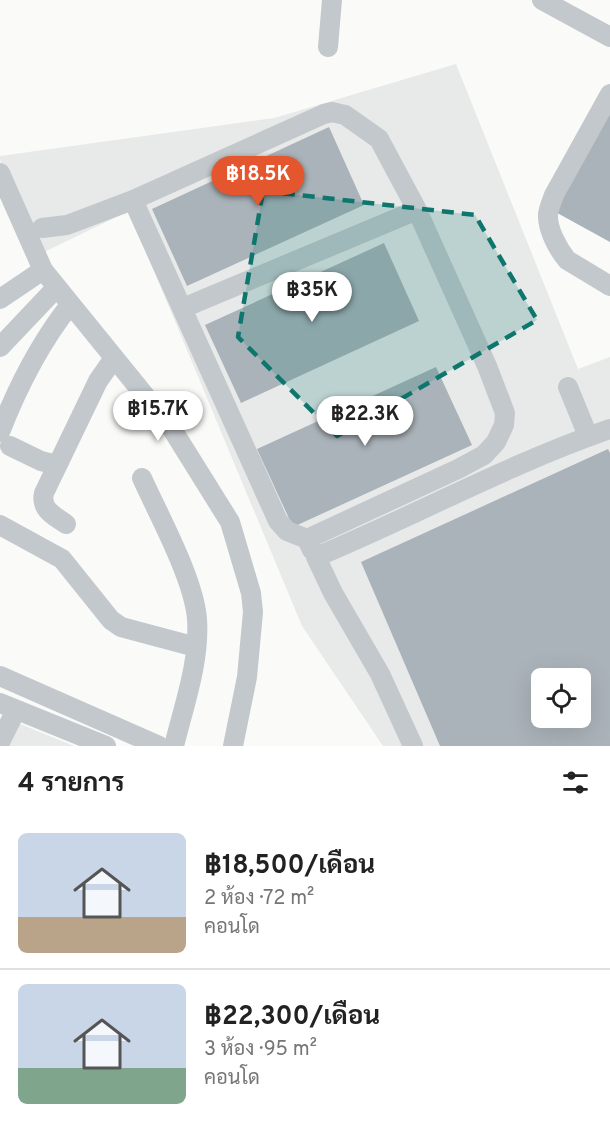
<!DOCTYPE html>
<html lang="th">
<head>
<meta charset="utf-8">
<style>
	:root { --surface:#fff; --page:#f2f2f2; --text:#222; --muted:#767676; --line:#e0e0e0; --accent:#e4572e }
	body { margin:0; font-family:Overpass,Sarabun,sans-serif; background:var(--page); color:var(--text); height:100vh; display:flex; flex-direction:column; font-size:22px; white-space:nowrap }
	* { box-sizing:border-box; margin:0 }
	p { font-size:20px; color:var(--muted) }
	.icon { flex:none; width:33px; height:33px; fill:none; stroke:currentColor; stroke-width:2; stroke-linecap:round; stroke-linejoin:round }
	.map { position:relative; height:746px; overflow:hidden }
	.sheet { display:flex; flex-direction:column; background:var(--surface); flex:1 }
	.sheet>* { flex:none }
	.buttons { position:absolute; left:531px; top:668px; display:grid; gap:12px }
	.buttons a { display:grid; place-items:center; width:60px; height:60px; border-radius:9px; background:var(--surface); box-shadow:0 6px 24px #0002; font-size:30px }
	.price { position:absolute; translate:-50% -51px; padding:0 14px; border-radius:21px; background:#fff; color:#222; font-size:20px; line-height:39px; filter:drop-shadow(0 2px 3px #0008) }
	.price::after { content:''; position:absolute; left:50%; top:36px; width:18px; height:14px; margin-left:-9px; background:inherit; clip-path:polygon(0 0,100% 0,50% 100%) }
	.price.on { background:var(--accent); color:#fff }
	ul { padding:0; list-style:none }
	li { display:flex; align-items:center; gap:18px; height:150px; padding:0 18px }
	li+li { border-top:2px solid var(--line) }
	li span { display:grid; place-items:center; flex:none; width:168px; height:120px; border-radius:9px; color:#555 }
	li>.icon { margin-inline-start:auto }
	span .icon { width:72px; height:72px; fill:#fffc; stroke-width:1 }
	li b { font-size:26px }
	h2 { display:flex; justify-content:space-between; align-items:center; height:72px; padding:0 18px; font-size:26px }
	.map>svg:first-child { display:block }
	.built { fill:#e8e9e9; fill-rule:evenodd }
	.building { fill:#aab3b9; fill-rule:evenodd }
	.lines { fill:none; stroke-linecap:round; stroke-linejoin:round }
	.minor { stroke:#c3c8cc; stroke-width:20 }
	.marked { fill:#0f766e; fill-opacity:0.2; stroke:#0f766e; stroke-width:4.5; stroke-dasharray:12 8; stroke-linejoin:round }
</style>
</head>
<body>
<div class="map">
<svg width="610" height="746" viewBox="0 0 610 746">
	<rect width="100%" height="100%" fill="#fafaf8"/>
	<path class="built" d="M456,64L578,369L610,357V746H383L302,626L129,211L38,255L0,160V156L274,118ZM542,678H580V717H542Z
		M13,721L74,746H0Z"/>
	<path class="building" d="M610,102V242L550,209Z
		M329,127L364,205L187,286L152,209Z
		M384,243L419,321L241,403L205,325Z
		M436,367L472,445L293,527L257,449Z
		M608,449L610,453V746H440L361,562ZM542,678H580V717H542Z"/>
	<g class="lines">
		<path class="minor" d="M542,0L610,37
			M328,47L332,0
			M610,94L554,195C552,201 549,207 548,214C547,229 558,249 567,260L610,286
			M0,173L43,270L172,429L230,522L251,593L253,612L247,677L233,746
			M133,200L278,521L287,531L307,539L312,550
			M42,228L67,225L133,200L324,114L332,112L345,115L379,139L417,210L487,366L505,413L504,425L496,442L484,455L458,469L307,539
			M0,299L43,270
			M183,308L417,210
			M0,347L56,288
			M568,387L588,436
			M0,432C18,386 39,344 70,305
			M10,446L41,461L57,465
			M142,478C159,516 194,579 197,619C200,661 184,705 174,746
			M66,524C55,516 40,510 44,493L98,381L114,358
			M0,525L62,559L111,620L121,627L196,647
			M0,676L159,746
			M0,703L106,746
			M0,742L16,710
			M413,746L380,674L333,593L316,557C414,516 509,464 610,429"/>
	</g>
	<path class="marked" d="M263,191L475,215L537,320L337,436L238,337Z"/>
</svg>
<div class="buttons">
<a><svg class="icon" aria-label="locate" viewBox="0 0 24 24"><circle cx="12" cy="12" r="6"/><path d="M12 2v4M12 18v4M2 12h4M18 12h4"/></svg></a>
</div>
<b class="price on" style="left:258px;top:207px">฿18.5K</b>
<b class="price" style="left:312px;top:323px">฿35K</b>
<b class="price" style="left:158px;top:442px">฿15.7K</b>
<b class="price" style="left:365px;top:447px">฿22.3K</b>
</div>
<section class="sheet">
<h2>4 รายการ<svg class="icon" aria-label="filters" viewBox="0 0 24 24"><path d="M4 7h16M4 17h16"/><circle cx="9" cy="7" r="2"/><circle cx="15" cy="17" r="2"/></svg></h2>
<ul>
<li><span style="background:linear-gradient(#c9d6e8 70%,#b9a48a 0)"><svg class="icon" aria-label="home" viewBox="0 0 24 24"><path d="M3 11l9-7 9 7M6 9v11h12V9"/></svg></span><div><b>฿18,500/เดือน</b><p>2 ห้อง · 72 m²</p><p>คอนโด</p></div></li>
<li><span style="background:linear-gradient(#c9d6e8 70%,#7fa58c 0)"><svg class="icon" aria-label="home" viewBox="0 0 24 24"><path d="M3 11l9-7 9 7M6 9v11h12V9"/></svg></span><div><b>฿22,300/เดือน</b><p>3 ห้อง · 95 m²</p><p>คอนโด</p></div></li>
</ul>
</section>
</body>
</html>
